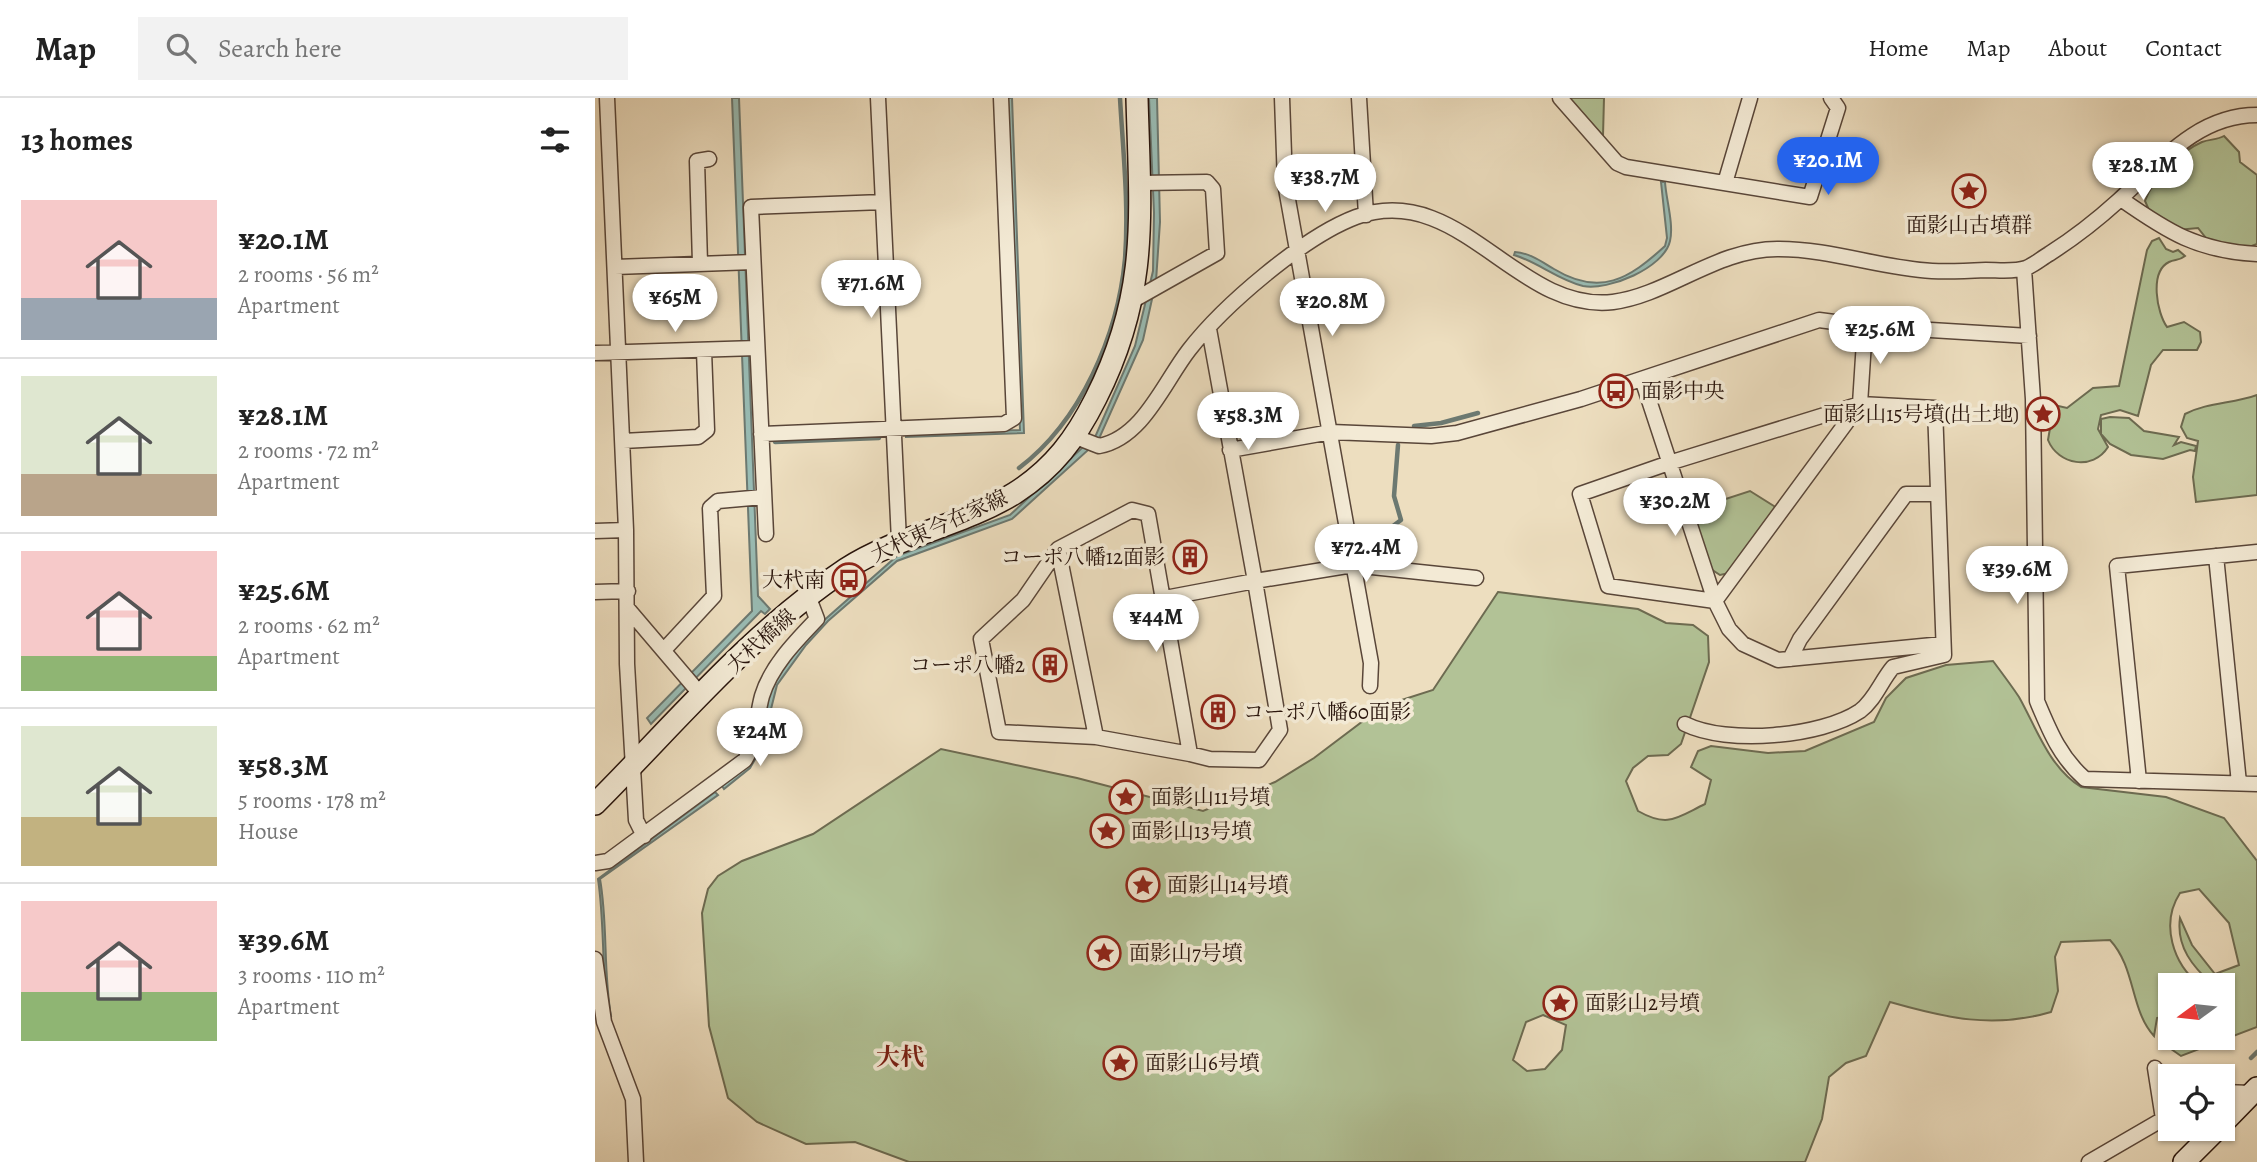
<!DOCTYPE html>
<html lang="en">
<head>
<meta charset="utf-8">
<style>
	:root { --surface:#fff; --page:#f2f2f2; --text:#222; --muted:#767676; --line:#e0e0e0; --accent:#2563eb }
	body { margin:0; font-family:Alegreya,"Noto Serif JP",serif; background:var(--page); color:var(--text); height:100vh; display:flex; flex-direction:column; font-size:26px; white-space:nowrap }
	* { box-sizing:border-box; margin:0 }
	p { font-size:23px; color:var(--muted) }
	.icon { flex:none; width:38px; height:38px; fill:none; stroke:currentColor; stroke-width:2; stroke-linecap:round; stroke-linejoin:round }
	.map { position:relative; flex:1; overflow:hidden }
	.side { display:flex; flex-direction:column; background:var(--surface); width:595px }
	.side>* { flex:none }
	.needle { width:46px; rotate:255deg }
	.controls { position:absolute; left:1563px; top:875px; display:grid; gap:14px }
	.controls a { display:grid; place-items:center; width:77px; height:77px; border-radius:0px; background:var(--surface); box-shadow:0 2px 5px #0004; font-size:35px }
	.price { position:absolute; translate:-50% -60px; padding:0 16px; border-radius:24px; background:#fff; color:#222; font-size:23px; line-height:46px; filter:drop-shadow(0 2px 4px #0008) }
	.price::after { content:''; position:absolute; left:50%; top:42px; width:21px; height:16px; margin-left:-10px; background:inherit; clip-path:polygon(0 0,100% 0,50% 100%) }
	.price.current { background:var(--accent); color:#fff }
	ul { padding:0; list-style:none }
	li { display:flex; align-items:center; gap:21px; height:175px; padding:0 21px }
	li+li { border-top:2px solid var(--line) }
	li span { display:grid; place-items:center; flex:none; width:196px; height:140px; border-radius:0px; color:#555 }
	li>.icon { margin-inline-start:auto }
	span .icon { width:84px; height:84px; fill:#fffc; stroke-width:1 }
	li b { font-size:30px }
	h2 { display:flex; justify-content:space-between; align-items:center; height:84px; padding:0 21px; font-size:30px }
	header { display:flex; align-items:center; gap:42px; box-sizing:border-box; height:98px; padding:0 35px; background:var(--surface); border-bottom:2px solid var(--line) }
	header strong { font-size:33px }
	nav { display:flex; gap:38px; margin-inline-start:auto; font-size:24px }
	.search { width:490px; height:63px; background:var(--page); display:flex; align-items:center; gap:18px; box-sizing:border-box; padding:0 24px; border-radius:0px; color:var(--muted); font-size:26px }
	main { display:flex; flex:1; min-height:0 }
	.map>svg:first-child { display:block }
	.green { fill:#b2c296; stroke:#6d6b51; stroke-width:2; fill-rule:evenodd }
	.water { fill:#99bcb4; stroke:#6c7971; stroke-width:2 }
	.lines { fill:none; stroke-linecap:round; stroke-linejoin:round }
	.stream { stroke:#6c7971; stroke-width:4.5 }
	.street-casing { stroke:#594639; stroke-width:17 }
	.secondary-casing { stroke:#28140c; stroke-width:24 }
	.street { stroke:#f3ead5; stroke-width:14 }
	.secondary { stroke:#f3ead5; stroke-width:21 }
	.labels { text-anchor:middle; stroke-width:7; stroke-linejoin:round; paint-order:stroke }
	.poi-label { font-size:21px; fill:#28140c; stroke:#f3ead5; text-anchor:start }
	.street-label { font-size:21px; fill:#28140c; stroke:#f3ead5 }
	.quarter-label { font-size:24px; font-weight:bold; fill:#7a1f14; stroke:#f3ead5 }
</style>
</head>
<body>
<header>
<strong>Map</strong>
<div class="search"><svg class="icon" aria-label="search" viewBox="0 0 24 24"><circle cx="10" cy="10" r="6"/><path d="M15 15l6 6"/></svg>Search here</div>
<nav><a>Home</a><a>Map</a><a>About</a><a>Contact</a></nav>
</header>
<main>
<section class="side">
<h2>13 homes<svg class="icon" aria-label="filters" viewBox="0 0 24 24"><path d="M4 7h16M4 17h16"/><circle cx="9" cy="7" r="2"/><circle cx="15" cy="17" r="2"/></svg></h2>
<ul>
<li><span style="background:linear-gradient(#f6c9c9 70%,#9aa5b1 0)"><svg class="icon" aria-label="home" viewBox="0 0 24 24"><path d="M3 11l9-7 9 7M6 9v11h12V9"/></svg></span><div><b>¥20.1M</b><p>2 rooms · 56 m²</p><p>Apartment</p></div></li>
<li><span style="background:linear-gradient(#dfe7d0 70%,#b9a48a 0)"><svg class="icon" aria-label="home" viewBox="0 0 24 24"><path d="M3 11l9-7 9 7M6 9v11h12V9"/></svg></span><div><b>¥28.1M</b><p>2 rooms · 72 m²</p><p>Apartment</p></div></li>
<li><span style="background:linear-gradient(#f6c9c9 75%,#8fb573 0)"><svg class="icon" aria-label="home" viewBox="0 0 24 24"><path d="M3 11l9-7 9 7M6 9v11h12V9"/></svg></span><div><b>¥25.6M</b><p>2 rooms · 62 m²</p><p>Apartment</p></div></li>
<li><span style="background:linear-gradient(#dfe7d0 65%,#c2b280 0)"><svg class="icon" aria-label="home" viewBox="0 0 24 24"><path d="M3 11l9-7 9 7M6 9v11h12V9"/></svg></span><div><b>¥58.3M</b><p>5 rooms · 178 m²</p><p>House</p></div></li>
<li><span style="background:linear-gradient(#f6c9c9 65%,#8fb573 0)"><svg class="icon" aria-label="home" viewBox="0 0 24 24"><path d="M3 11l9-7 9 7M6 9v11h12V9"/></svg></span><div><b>¥39.6M</b><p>3 rooms · 110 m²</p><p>Apartment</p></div></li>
</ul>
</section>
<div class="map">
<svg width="1662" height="1064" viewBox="0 0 1662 1064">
	<rect width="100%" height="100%" fill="#eddebf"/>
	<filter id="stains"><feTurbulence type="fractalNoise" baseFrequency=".00286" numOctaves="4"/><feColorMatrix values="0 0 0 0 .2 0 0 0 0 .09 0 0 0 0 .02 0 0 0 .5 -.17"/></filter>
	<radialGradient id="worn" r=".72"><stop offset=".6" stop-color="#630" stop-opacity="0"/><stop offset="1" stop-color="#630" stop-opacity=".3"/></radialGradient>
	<path class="green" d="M974,0H1009L1008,38Z
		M1629,38L1644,54L1645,64L1662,77V146L1654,149L1615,145L1603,130L1582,132L1554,112L1550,103C1558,80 1584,54 1607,44C1615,41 1622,42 1629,38Z
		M1564,140L1571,151L1578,154L1583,152L1590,158C1584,163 1580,161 1574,164C1554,174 1562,215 1572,229L1589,224L1605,234L1606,244L1602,252H1568L1556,267L1543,318L1525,312L1506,317L1503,331L1513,349C1498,373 1463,367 1453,342L1459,307L1472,310L1498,290L1524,288L1552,152L1557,143Z
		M1662,297V397L1601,404L1598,379L1603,343L1592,340L1586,329L1590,316C1613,304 1638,306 1662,297Z
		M1515,319L1534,320L1549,333L1584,339L1579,347L1586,344L1601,348L1600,353L1595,352L1568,361L1536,357L1515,346L1506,336V321Z
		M1155,393L1182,410L1134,475L1125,477L1116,471L1097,412Z
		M903,494L1043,511L1071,525L1098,527L1113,538L1114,564L1086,646L1073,657L1053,658L1038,670L1031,683L1043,713C1073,730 1081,720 1110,706L1116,682L1096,669L1103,653L1116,648L1173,655L1210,653L1279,624L1291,600L1311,580L1351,567L1398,563C1407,575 1416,587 1424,599C1442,631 1454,669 1486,689L1571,699L1629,720L1662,763V929L1586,958L1569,946V929L1575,931V940H1628V887H1618C1598,869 1581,849 1585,820L1597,847L1620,876L1644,867L1634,825L1604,791L1585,795C1565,826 1578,866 1605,887H1575V920L1570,918L1562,920L1559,938C1535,912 1541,870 1515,842L1466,844L1460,859L1463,893L1456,914C1398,931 1351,920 1295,904L1271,958L1251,965L1234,979L1227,1021L1210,1064H314L260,1044L211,1046L162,1024L133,1000L114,928L107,815L113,791L123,778L147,763L218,736L346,651L482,680L608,713L680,684L719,660L788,608L838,592ZM948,917L971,927L967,952L950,971L932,973L918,962L931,924Z"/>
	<path class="water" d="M137,0H144L163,498L175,511L170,516L166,513L56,626L52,620L157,513Z
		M413,0H417L429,335L311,339V337L425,332Z
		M554,0H562L565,124L561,183L548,242L503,343L417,421L302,463L233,523L211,547L182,587L166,651L155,670L129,691L127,688L151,667L176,589L198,555L226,525L302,458L415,417L501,337L540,248L558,173L559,115Z
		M1066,84H1070C1071,101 1079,126 1075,143C1069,170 1013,193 988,188C963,182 943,164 919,157L920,154C935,155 947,164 959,171C1005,199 1034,181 1070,148L1072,140Z
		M120,694L123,697L5,781C13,826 8,872 16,918H14C6,873 10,827 3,781Z"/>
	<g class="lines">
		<path class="stream" d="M819,328L846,325L883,315
			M180,344L284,340
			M424,370C486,323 523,237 530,161C534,107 528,53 525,0
			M792,463L794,431L806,422L799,398L803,347
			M1656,960L1662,954"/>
		<defs>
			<path id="street" d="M12,0L31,432L32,566L41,722L49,738
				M283,0L304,443
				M687,0L690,85L776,565L775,588
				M764,0L771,117
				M965,0L1022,65L1031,69L1215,99L1243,10L1236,0
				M1130,85L1155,0
				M1526,101C1573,134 1603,153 1662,156
				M105,165L102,63L114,61
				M20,169L158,164
				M1429,171L1438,301L1442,603C1455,634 1465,659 1490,681L1662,686
				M537,203L622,155L618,91L612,84L545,85
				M614,231L660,483L758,467L881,480
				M0,255L162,250
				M1047,281L1120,503
				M166,336L409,326L419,320L406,0
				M481,339L504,348C548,340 569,284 594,252C628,208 708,139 761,119C865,82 921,215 1018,204C1073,197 1123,150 1184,151C1236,151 1285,170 1337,173C1355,174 1373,173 1391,172C1403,172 1420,174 1431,170C1439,167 1447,160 1454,156C1479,140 1501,123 1523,103C1564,66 1601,17 1662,17
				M28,343L103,339L112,332L109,253
				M635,352L736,334L836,338L862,335L986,301L1224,222L1270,228L1434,238
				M537,412L553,416L595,656L501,639L404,634L386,541L428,502L463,451Z
				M0,433L31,432
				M171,436L156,109L288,104
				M463,451L501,639
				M1621,458L1644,685
				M0,494L33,493
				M570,500L660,483L685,632L664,662L615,661L595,656
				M1120,503L1265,306L1270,228
				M33,511L107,598
				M69,552L119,498L115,410L123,403L168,399
				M1195,561L1205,541L1311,396H1343
				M1090,626C1132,647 1226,639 1265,613C1280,602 1286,583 1298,569L1349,557L1340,310L1265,306L1074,365L985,396L1013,488L1120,503L1134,531L1148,546L1183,562L1348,546
				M1544,683L1522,468L1662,454
				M0,765L13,763L150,662C162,642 161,620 167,598C176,568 201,543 222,521L214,500
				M0,861L9,924L38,1001L41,1064
				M1560,970L1568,1021
				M1628,994L1657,995
				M1494,1064L1575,1017"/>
			<path id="secondary" d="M0,706C80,626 156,534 251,471C304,437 367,428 420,395C459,370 481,340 501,300C555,193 545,115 542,0
				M1628,1025L1662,990
				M1589,1064L1622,1031"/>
		</defs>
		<use href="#street" class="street-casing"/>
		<use href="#secondary" class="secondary-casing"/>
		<use href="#street" class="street"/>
		<use href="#secondary" class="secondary"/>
	</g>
	<defs>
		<symbol id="sight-ring" viewBox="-11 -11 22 22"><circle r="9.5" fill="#f3ead5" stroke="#8f2418" stroke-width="1.5"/><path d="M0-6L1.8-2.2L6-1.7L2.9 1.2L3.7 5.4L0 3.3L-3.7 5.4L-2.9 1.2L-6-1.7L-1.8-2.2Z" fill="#8f2418"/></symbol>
		<symbol id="bus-ring" viewBox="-11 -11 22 22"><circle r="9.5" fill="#f3ead5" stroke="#8f2418" stroke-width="1.5"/><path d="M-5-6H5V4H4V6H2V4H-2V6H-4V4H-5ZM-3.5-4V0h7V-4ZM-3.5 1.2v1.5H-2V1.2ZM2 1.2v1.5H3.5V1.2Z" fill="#8f2418"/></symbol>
		<symbol id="building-ring" viewBox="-11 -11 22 22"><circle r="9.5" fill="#f3ead5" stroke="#8f2418" stroke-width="1.5"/><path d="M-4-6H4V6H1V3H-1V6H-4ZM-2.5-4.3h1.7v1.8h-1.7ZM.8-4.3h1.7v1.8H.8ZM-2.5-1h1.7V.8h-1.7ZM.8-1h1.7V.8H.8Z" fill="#8f2418"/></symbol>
	</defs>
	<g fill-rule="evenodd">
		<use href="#sight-ring" x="1355" y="74" width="38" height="38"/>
		<use href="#bus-ring" x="1002" y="274" width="38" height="38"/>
		<use href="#sight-ring" x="1429" y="297" width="38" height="38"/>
		<use href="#building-ring" x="576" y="440" width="38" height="38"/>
		<use href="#bus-ring" x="235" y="463" width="38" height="38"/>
		<use href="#building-ring" x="436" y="548" width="38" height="38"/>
		<use href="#building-ring" x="604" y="595" width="38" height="38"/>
		<use href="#sight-ring" x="512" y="680" width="38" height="38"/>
		<use href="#sight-ring" x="493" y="714" width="38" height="38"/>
		<use href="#sight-ring" x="529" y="768" width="38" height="38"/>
		<use href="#sight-ring" x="490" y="836" width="38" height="38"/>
		<use href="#sight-ring" x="946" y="886" width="38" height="38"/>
		<use href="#sight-ring" x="506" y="946" width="38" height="38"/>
	</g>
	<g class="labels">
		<g class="poi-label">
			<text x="1374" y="134" text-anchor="middle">面影山古墳群</text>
			<text x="1046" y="300">面影中央</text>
			<text x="1424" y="323" text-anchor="end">面影山15号墳(出土地)</text>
			<text x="570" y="466" text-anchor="end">コーポ八幡12面影</text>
			<text x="230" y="489" text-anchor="end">大杙南</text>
			<text x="430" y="574" text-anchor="end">コーポ八幡2</text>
			<text x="648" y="621">コーポ八幡60面影</text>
			<text x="556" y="706">面影山11号墳</text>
			<text x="536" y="740">面影山13号墳</text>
			<text x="572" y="794">面影山14号墳</text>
			<text x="534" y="862">面影山7号墳</text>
			<text x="990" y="912">面影山2号墳</text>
			<text x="550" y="972">面影山6号墳</text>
		</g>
		<g class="street-label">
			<text transform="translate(344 428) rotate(-24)" y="7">大杙東今在家線</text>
			<text transform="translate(166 543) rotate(-42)" y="7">大杙橋線</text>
		</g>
		<g class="quarter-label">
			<text x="305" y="967">大杙</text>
		</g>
	</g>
	<rect width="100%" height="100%" filter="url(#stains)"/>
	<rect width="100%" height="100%" fill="url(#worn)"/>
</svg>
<div class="controls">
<a><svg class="needle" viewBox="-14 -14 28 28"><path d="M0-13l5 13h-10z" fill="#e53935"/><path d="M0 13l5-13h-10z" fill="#767676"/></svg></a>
<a><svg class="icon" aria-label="locate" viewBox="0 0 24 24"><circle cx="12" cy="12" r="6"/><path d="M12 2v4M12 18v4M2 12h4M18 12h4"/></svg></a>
</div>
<b class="price current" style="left:1233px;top:99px">¥20.1M</b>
<b class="price" style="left:1548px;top:104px">¥28.1M</b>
<b class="price" style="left:730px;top:116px">¥38.7M</b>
<b class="price" style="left:276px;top:222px">¥71.6M</b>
<b class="price" style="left:80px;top:236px">¥65M</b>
<b class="price" style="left:737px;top:240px">¥20.8M</b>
<b class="price" style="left:1285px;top:268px">¥25.6M</b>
<b class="price" style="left:653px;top:354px">¥58.3M</b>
<b class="price" style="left:1080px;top:440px">¥30.2M</b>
<b class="price" style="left:771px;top:486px">¥72.4M</b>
<b class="price" style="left:1422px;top:508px">¥39.6M</b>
<b class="price" style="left:561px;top:556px">¥44M</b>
<b class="price" style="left:165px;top:670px">¥24M</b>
</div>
</main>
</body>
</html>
